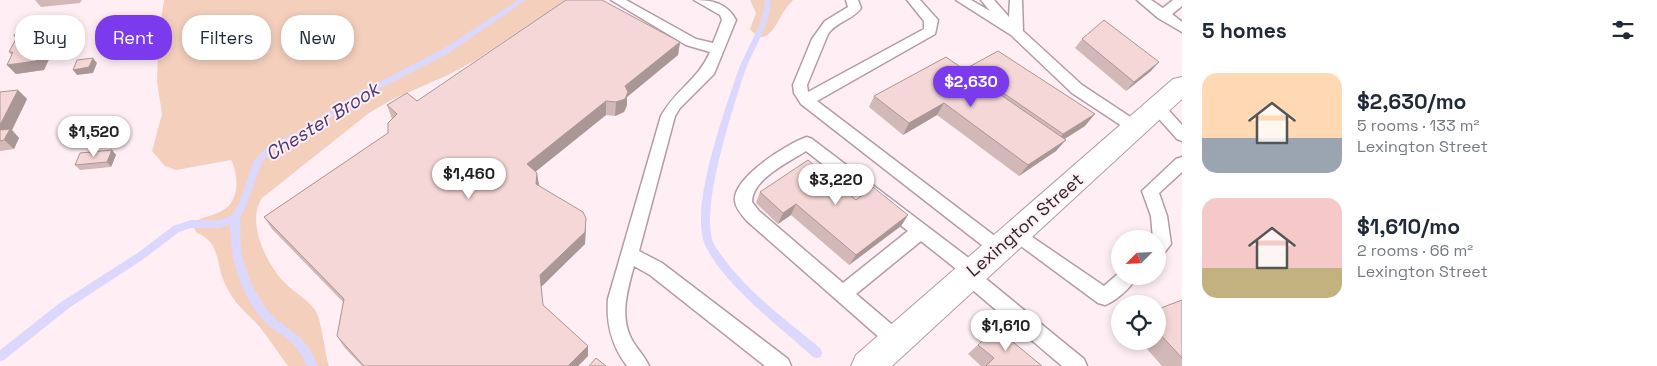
<!DOCTYPE html>
<html lang="en">
<head>
<meta charset="utf-8">
<style>
	:root { --surface:#fff; --page:#f6f6f7; --text:#1f2937; --muted:#747a83; --accent:#7c3aed }
	body { margin:0; font-family:"Space Grotesk",sans-serif; background:var(--page); color:var(--text); height:100vh; display:flex; flex-direction:column; font-size:19px; white-space:nowrap }
	* { box-sizing:border-box; margin:0 }
	p { font-size:16px; color:var(--muted) }
	.icon { flex:none; width:28px; height:28px; fill:none; stroke:currentColor; stroke-width:2; stroke-linecap:round; stroke-linejoin:round }
	.map { position:relative; flex:1; overflow:hidden }
	.sheet { display:flex; flex-direction:column; background:var(--surface); width:475px }
	.sheet>* { flex:none }
	.guide { position:absolute; left:15px; top:15px; width:475px; height:45px; display:flex; gap:10px }
	.needle { width:32px; rotate:246deg }
	.fabs { position:absolute; left:1111px; top:230px; display:grid; gap:10px }
	.fabs a { display:grid; place-items:center; width:55px; height:55px; border-radius:50%; background:var(--surface); box-shadow:0 2px 8px #0003; font-size:25px }
	.price { position:absolute; translate:-50% -42px; padding:0 11px; border-radius:18px; background:#fff; color:#222; font-size:16px; line-height:32px; filter:drop-shadow(0 1px 2px #0008) }
	.price::after { content:''; position:absolute; left:50%; top:30px; width:15px; height:11px; margin-left:-8px; background:inherit; clip-path:polygon(0 0,100% 0,50% 100%) }
	.price.selected { background:var(--accent); color:#fff }
	ul { padding:0; list-style:none }
	li { display:flex; align-items:center; gap:15px; height:125px; padding:0 20px }
	li span { display:grid; place-items:center; flex:none; width:140px; height:100px; border-radius:15px; color:#555 }
	li>.icon { margin-inline-start:auto }
	span .icon { width:60px; height:60px; fill:#fffc; stroke-width:1 }
	li b { font-size:21px }
	h2 { display:flex; justify-content:space-between; align-items:center; height:60px; padding:0 20px; font-size:21px }
	.pill { padding:0 18px; border-radius:20px; background:var(--surface); box-shadow:0 2px 8px #0003; font-size:18px; line-height:45px }
	.pill.selected { background:var(--accent); color:#fff }
	main { display:flex; flex:1; min-height:0 }
	.map>svg:first-child { display:block }
	.green { fill:#f4cfbc }
	.lines { fill:none; stroke-linecap:round; stroke-linejoin:round }
	.stream { fill:#dcd7fc; fill-rule:evenodd }
	.service-casing { stroke:#b49ca6; stroke-width:3 }
	.primary-casing { stroke:#b49ca6; stroke-width:2 }
	.service { fill:#fff; fill-rule:evenodd }
	.primary { fill:#fff; fill-rule:evenodd }
	.wall { fill:#d2b9b8 }
	.shaded-wall { fill:#ab9696 }
	.building { fill:#f4d7d6; stroke:#ab9696 }
	.labels { text-anchor:middle; stroke-width:4; stroke-linejoin:round; paint-order:stroke }
	.street-label { font-size:18px; fill:#30272b; stroke:#ffeff5 }
	.water-label { font-size:19px; font-style:italic; fill:#483b73; stroke:#ffeff5 }
</style>
</head>
<body>
<main>
<div class="map">
<svg width="1182" height="366" viewBox="0 0 1182 366">
	<rect width="100%" height="100%" fill="#ffeff5"/>
	<path class="green" d="M164,0H566L476,60L448,75L391,100L369,113L262,198C246,222 266,263 284,282C293,292 308,299 315,310C322,320 324,351 329,366H288C278,353 269,338 258,325C243,309 235,305 225,284C216,265 220,241 197,233L194,228L196,221C206,216 218,215 226,208C240,198 238,173 231,160L176,170L165,166L152,151L162,114L157,82L158,39Z
		M750,0H793C790,4 787,6 785,10C777,20 768,51 750,29L756,13Z"/>
	<g class="lines">
		<path class="stream" d="M518,0H526L449,53L358,100L299,138L274,150L262,162L247,204L240,218L241,246L243,260L252,285L265,307L277,320L301,338L310,349L318,366H307C302,355 296,346 286,338C280,333 273,330 267,324C241,298 230,260 230,224L220,228H191L179,232L145,258L69,308L4,360L0,361V350L61,302L139,252L173,226L191,220H220L232,215L239,203L254,160L268,146L293,134L352,96L443,49Z
			M765,0H771C770,26 754,47 745,71C733,108 700,207 713,242C717,250 723,257 728,264C754,297 789,322 821,349L822,353L821,357L817,358L813,357C781,328 723,284 705,245C689,209 724,112 737,74C745,49 763,28 765,0Z"/>
		<defs>
			<path id="service" d="M611,0H626L696,39L713,43L722,20L720,15L694,0C712,0 727,3 736,20L714,74L680,108L675,116L639,251L662,263L788,359L791,366H765L650,275L634,266C628,288 620,314 630,336C635,347 644,355 649,366H627C612,346 606,325 608,299L661,116C676,89 698,80 710,52L686,45Z
				M846,0H858L861,8C853,20 837,21 828,34L807,85L808,92L924,29V21L907,0H920L938,20L935,34L817,101L1004,243L1007,248L1004,253L998,255L992,253L801,104L794,93L793,85L812,39L825,21L848,7Z
				M956,0H971L990,11L981,0H994L1009,17L1010,0H1022L1023,31L1082,85L1141,124L1144,128L1141,132H1131L1072,93L1011,35Z
				M1137,0H1151L1163,8L1173,0H1182V6L1172,14L1182,22V32L1158,18Z
				M1157,102L1162,103L1182,125V141L1177,139L1152,111L1150,107L1152,103Z
				M807,137L812,139L978,265L980,274L1084,359L1087,366H1062L962,281L960,272L921,241L856,294L903,334L906,340L903,346L896,349L889,346L747,221C742,215 736,209 735,201C732,178 788,143 807,137ZM806,151L908,231L843,283L759,211L752,202C752,179 789,162 806,151Z
				M1182,157V172L1159,193L1167,216L1171,244L1164,253L1158,255V239H1153L1151,216L1142,191L1176,159Z
				M1016,226L1104,286L1120,272V276H1137C1132,287 1116,301 1105,305L1098,303L1010,238L1007,233L1010,228Z"/>
			<path id="primary" d="M1182,77V99L892,366H851L856,355L1173,79Z"/>
		</defs>
		<use href="#service" class="service-casing"/>
		<use href="#primary" class="primary-casing"/>
		<use href="#service" class="service"/>
		<use href="#primary" class="primary"/>
	</g>
	<path class="wall" d="M35,0H82L80,3L41,7Z
		M64,27L44,70L16,74L7,65L12,56L9,52L16,38L14,36Z
		M1082,39L1151,71L1126,91L1075,48Z
		M680,42L678,55L627,97V105L624,112L615,116L606,115L536,171L539,185L586,231L585,244L541,287L543,305L588,346V356L578,366H362L344,347L337,336L343,302L272,229L264,217L388,133L392,119L387,105L417,101Z
		M967,68L1085,126L1065,139L1056,151L1019,176L937,115L903,135L869,107L874,96L966,70Z
		M18,90L27,99L12,130L19,138L14,149L0,151V92Z
		M112,150L116,155L111,167L80,170L75,165Z
		M760,192L856,200L908,215L901,226L849,265L791,215L778,224L756,203Z
		M1182,300V366H1162L1140,341H1158V309Z
		M996,328L1042,366H981L968,354Z"/>
	<path class="shaded-wall" d="M56,17L64,27L44,70L16,74L7,65Z
		M680,42L678,55L627,97V105L624,112L615,116L616,102L625,86Z
		M93,58L97,63L93,73L77,75L73,70Z
		M1159,62L1151,71L1126,91L1134,82Z
		M18,90L27,99L12,130L19,138L14,149L4,140L0,133V125Z
		M606,101V115L529,177L527,164Z
		M944,103L937,115L903,135L909,123Z
		M1095,114L1085,126L1053,146L1063,134Z
		M1066,140L1056,151L1019,176L1028,165Z
		M112,150L116,155L111,167L107,162Z
		M537,173L539,185L536,184Z
		M796,204L791,215L778,224L783,213Z
		M908,215L901,226L849,265L856,255Z
		M586,218L585,244L541,287L540,275Z
		M588,346V356L578,366H568Z"/>
	<path class="building" d="M566,0H602L680,42L625,86L628,92L625,99L616,102L606,101L527,164L537,173L536,184L583,212L586,218L585,232L540,275L543,305L588,346L568,366H364L337,336L344,299L264,217L388,133V123L397,114L387,105L407,93L417,101Z
		M56,17L36,61L7,65L13,52H9L18,35L14,36L21,22Z
		M1104,20L1159,62L1134,82L1082,39Z
		M998,51L1095,114L1063,134L967,68Z
		M946,57L1066,140L1028,165L944,103L909,123L874,96Z
		M93,58L89,67L73,70L77,60Z
		M18,90L0,125V92Z
		M10,129L4,140L0,141V130Z
		M112,150L107,162L75,165L80,153Z
		M808,160L856,200L873,187L908,215L856,255L796,204L783,213L760,192Z
		M1182,300V358L1158,332V309Z
		M996,328L1042,366H986L994,358L978,345Z
		M596,358L606,366H589Z"/>
	<g class="labels">
		<g class="street-label">
			<text transform="translate(1025 225) rotate(-41)" y="6">Lexington Street</text>
		</g>
		<g class="water-label">
			<text transform="translate(322 121) rotate(-32)" y="7">Chester Brook</text>
		</g>
	</g>
</svg>
<div class="fabs">
<a><svg class="needle" viewBox="-14 -14 28 28"><path d="M0-13l5 13h-10z" fill="#e53935"/><path d="M0 13l5-13h-10z" fill="#747a83"/></svg></a>
<a><svg class="icon" aria-label="locate" viewBox="0 0 24 24"><circle cx="12" cy="12" r="6"/><path d="M12 2v4M12 18v4M2 12h4M18 12h4"/></svg></a>
</div>
<b class="price selected" style="left:971px;top:108px">$2,630</b>
<b class="price" style="left:94px;top:158px">$1,520</b>
<b class="price" style="left:469px;top:200px">$1,460</b>
<b class="price" style="left:836px;top:206px">$3,220</b>
<b class="price" style="left:1006px;top:352px">$1,610</b>
<div class="guide">
<a class="pill">Buy</a>
<a class="pill selected">Rent</a>
<a class="pill">Filters</a>
<a class="pill">New</a>
</div>
</div>
<section class="sheet">
<h2>5 homes<svg class="icon" aria-label="filters" viewBox="0 0 24 24"><path d="M4 7h16M4 17h16"/><circle cx="9" cy="7" r="2"/><circle cx="15" cy="17" r="2"/></svg></h2>
<ul>
<li><span style="background:linear-gradient(#ffd9b3 65%,#9aa5b1 0)"><svg class="icon" aria-label="home" viewBox="0 0 24 24"><path d="M3 11l9-7 9 7M6 9v11h12V9"/></svg></span><div><b>$2,630/mo</b><p>5 rooms · 133 m²</p><p>Lexington Street</p></div></li>
<li><span style="background:linear-gradient(#f6c9c9 70%,#c2b280 0)"><svg class="icon" aria-label="home" viewBox="0 0 24 24"><path d="M3 11l9-7 9 7M6 9v11h12V9"/></svg></span><div><b>$1,610/mo</b><p>2 rooms · 66 m²</p><p>Lexington Street</p></div></li>
</ul>
</section>
</main>
</body>
</html>
